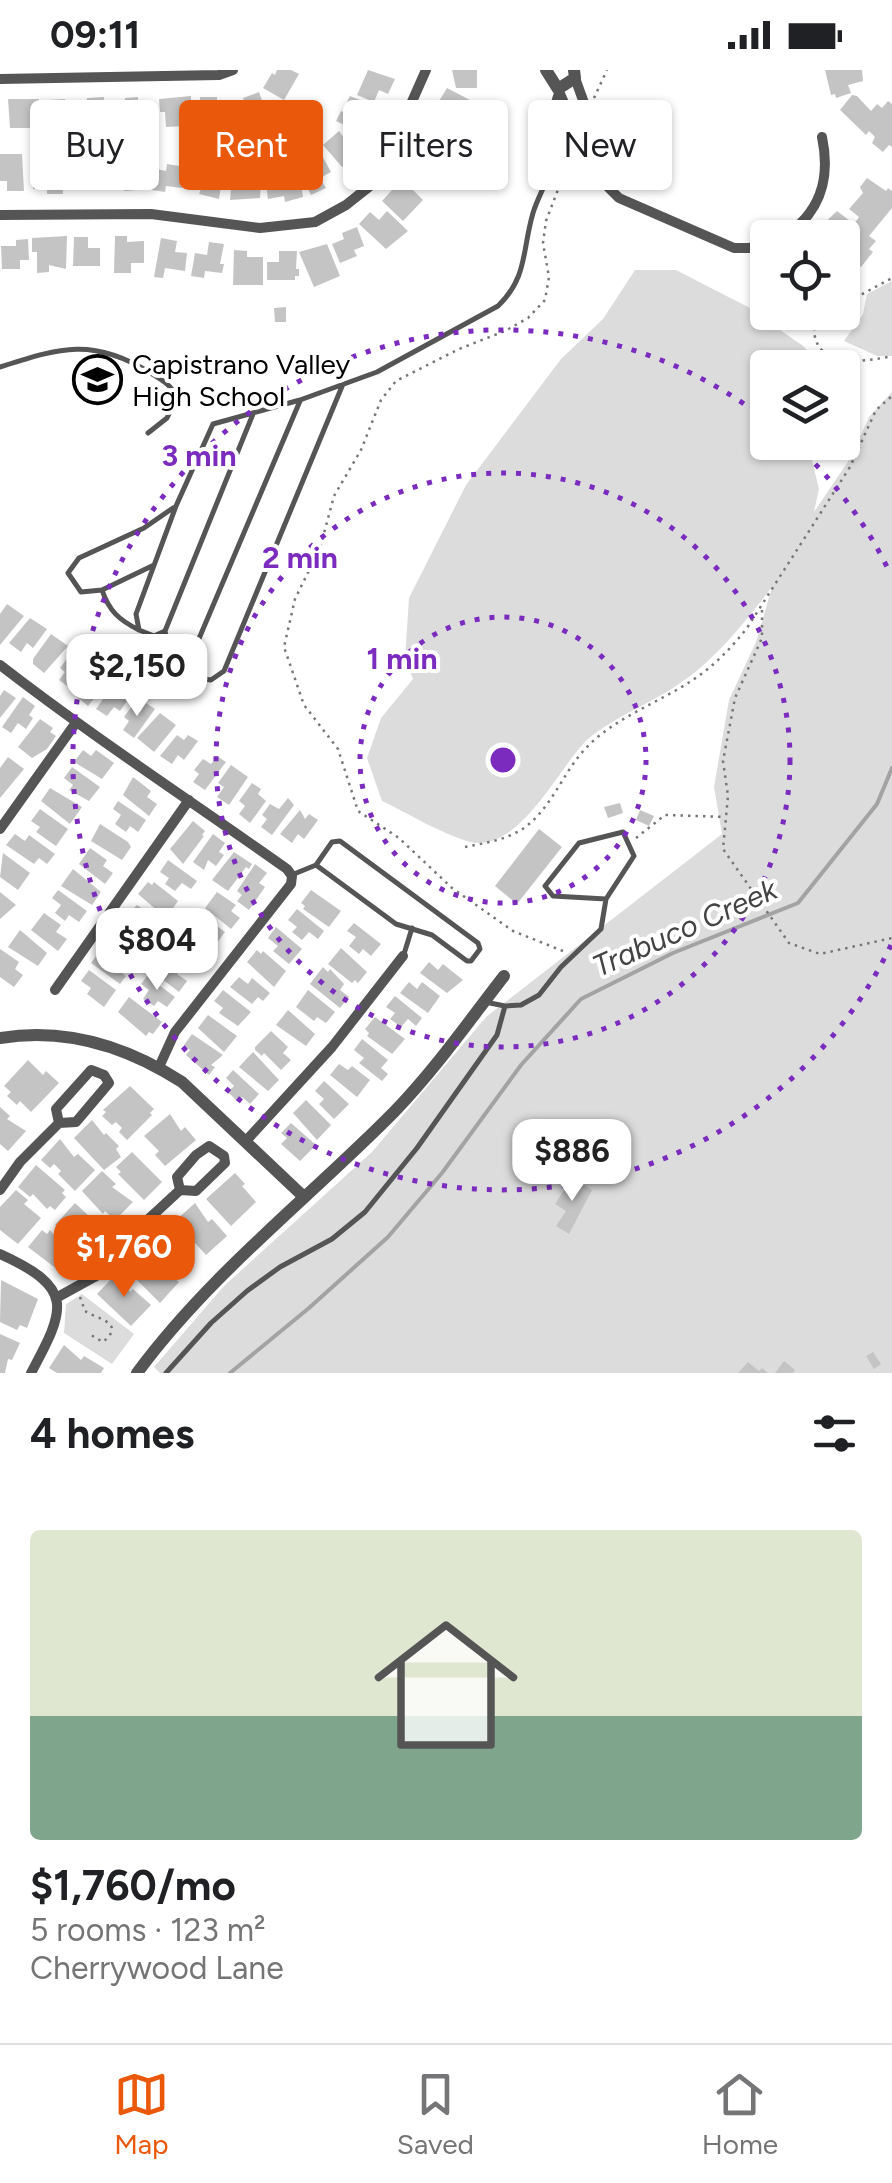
<!DOCTYPE html>
<html lang="en">
<head>
<meta charset="utf-8">
<style>
	:root { --surface:#fff; --page:#f6f6f6; --text:#202124; --muted:#757577; --line:#e0e0e0; --accent:#ea580c }
	body { margin:0; font-family:Figtree,sans-serif; background:var(--page); color:var(--text); height:100vh; display:flex; flex-direction:column; font-size:38px; white-space:nowrap }
	* { box-sizing:border-box; margin:0 }
	p { font-size:32px; color:var(--muted) }
	.icon { flex:none; width:55px; height:55px; fill:none; stroke:currentColor; stroke-width:2; stroke-linecap:round; stroke-linejoin:round }
	.map { position:relative; height:1303px; overflow:hidden }
	.drawer { display:flex; flex-direction:column; background:var(--surface); flex:1 }
	.drawer>* { flex:none }
	.hud { position:absolute; left:30px; top:30px; width:832px; height:90px; display:flex; gap:20px }
	.fabs { position:absolute; left:750px; top:150px; display:grid; gap:20px }
	.fabs a { display:grid; place-items:center; width:110px; height:110px; border-radius:10px; background:var(--surface); box-shadow:0 2px 8px #0004; font-size:50px }
	.price { position:absolute; translate:-50% -85px; padding:0 22px; border-radius:20px; background:#fff; color:#222; font-size:32px; line-height:65px; filter:drop-shadow(0 2px 5px #0008) }
	.price::after { content:''; position:absolute; left:50%; top:60px; width:30px; height:22px; margin-left:-15px; background:inherit; clip-path:polygon(0 0,100% 0,50% 100%) }
	.price.active { background:var(--accent); color:#fff }
	ul { padding:0; list-style:none }
	li { display:grid; align-content:center; gap:20px; height:530px; padding:0 30px }
	li+li { border-top:2px solid var(--line) }
	li span { display:grid; place-items:center; height:310px; border-radius:10px; color:#555 }
	li>.icon { margin-inline-start:auto }
	span .icon { width:180px; height:180px; fill:#fffc; stroke-width:1 }
	li b { font-size:42px }
	h2 { display:flex; justify-content:space-between; align-items:center; height:120px; padding:0 30px; font-size:42px }
	.pill { padding:0 35px; border-radius:10px; background:var(--surface); box-shadow:0 2px 8px #0004; font-size:35px; line-height:90px }
	.pill.active { background:var(--accent); color:#fff }
	.status { display:flex; justify-content:space-between; align-items:center; height:70px; padding:0 50px; background:var(--surface); direction:ltr }
	.status svg { height:28px; fill:currentColor }
	.dock { display:flex; justify-content:space-around; align-items:center; height:140px; border-top:2px solid var(--line); background:var(--surface); font-size:28px; color:var(--muted) }
	.dock a { display:grid; justify-items:center; gap:5px }
	.dock .active { color:var(--accent) }
	.map>svg:first-child { display:block }
	.green { fill:#dcdcdc }
	.lines { fill:none; stroke-linecap:round; stroke-linejoin:round }
	.stream { stroke:#a3a3a3; stroke-width:4 }
	.building { fill:#c4c4c4 }
	.path { stroke:#777; stroke-width:2.5; stroke-dasharray:2.5 5; stroke-linecap:butt }
	.service { stroke:#555; stroke-width:5 }
	.minor { stroke:#555; stroke-width:10 }
	.tertiary { stroke:#555; stroke-width:12 }
	.ring { fill:none; stroke:#7b2cbf; stroke-width:5; stroke-dasharray:5 10 }
	.labels { text-anchor:middle; stroke-width:8; stroke-linejoin:round; paint-order:stroke }
	.poi-label { font-size:28px; fill:#000; stroke:#fff; text-anchor:start }
	.water-label { font-size:30px; font-style:italic; fill:#444; stroke:#fff }
	.centre { fill:#7b2cbf; stroke:#fff; stroke-width:5 }
	.ring-label { font-size:30px; text-anchor:middle; font-weight:bold; fill:#7b2cbf; stroke:#fff; stroke-width:8; stroke-linejoin:round; paint-order:stroke }
</style>
</head>
<body>
<div class="status"><b>09:11</b><svg viewBox="0 0 49 12"><path d="M0 12V9h3v3zM5 12V6h3v6zM10 12V3h3v9zM15 12V0h3v12zM26 1h20v11H26zM47 4h2v5h-2z"/></svg></div>
<div class="map">
<svg width="892" height="1303" viewBox="0 0 892 1303">
	<rect width="100%" height="100%" fill="#fff"/>
	<path class="green" d="M635,200H676L748,237L803,276L824,297L768,298V372L808,373L819,419L814,442L851,387L869,347L892,322V1303H160L154,1297L224,1216L372,1082L486,947L722,764L714,717L729,630L756,572L772,517C744,553 715,591 676,616C651,633 604,652 584,673C558,701 524,770 481,773C460,775 404,741 382,731L367,688L381,648L413,609L405,588L409,528L466,415L561,289L603,249Z
		M892,211V286H877L844,271L863,244L867,224Z
		M82,1224L134,1264L112,1294L64,1263L66,1234Z"/>
	<g class="lines">
		<path class="stream" d="M230,1303L309,1238L388,1167L442,1103L521,995L581,929L673,883L798,833L877,734L892,698"/>
	</g>
	<path class="building" d="M277,0H291L299,4L284,30L263,18L272,3L275,5Z
		M368,0L395,9L388,24L379,20L374,32L357,25Z
		M452,0H477V18H456Z
		M825,0H862L863,11L848,15L851,23L836,28L835,24L831,25Z
		M447,18L472,31L458,56L431,44Z
		M259,22L268,48L258,52L260,57L243,63L233,37L245,33L243,28Z
		M852,25L857,26L871,41L877,34L882,38L888,31L892,34V77L889,75L883,82L872,73L875,67L869,61L866,65L840,40Z
		M191,26V47H187V56L166,57L165,42H160L159,29Z
		M350,26L377,37L370,52L376,55L371,67L336,51L341,41L350,45L354,37L346,34Z
		M104,27V38H116L117,56L88,57V48H85L87,28Z
		M138,27V34L155,33V55H137L136,49H126L125,28Z
		M200,27H217V38H229V56H201Z
		M8,29H39L38,58H10Z
		M65,29V33H77L80,52L48,55V30Z
		M428,49L459,62L454,73L449,71L447,77L455,80L451,90L423,78L429,63L423,60Z
		M339,61L344,68L348,65L362,79L342,97L323,75Z
		M194,77L206,79L205,83L211,84L210,90L198,88V93L192,92Z
		M253,78H264L263,91H252Z
		M319,80L331,102L320,108L326,118L311,125L298,100L316,90L312,84Z
		M111,82H122V91L132,90V100L137,99L138,120L124,121L123,108L111,109Z
		M0,84H22L24,121H7V111H0Z
		M425,84L442,90L436,118L404,107L411,90L421,94Z
		M52,86H62L63,124H47V119H33V91L49,92Z
		M72,91H100V109L88,110L89,120H72Z
		M204,91L224,95L219,129L199,124L202,116L193,114L196,97L203,98Z
		M167,94L185,97L182,118L166,116L165,122L152,120L156,99L166,101Z
		M233,96H262L260,128L230,130Z
		M293,100L295,110L300,109L303,127L285,132L284,126L268,129L265,107Z
		M867,108L886,121L888,118L892,121V138L869,166L876,171L869,179L873,182L861,197L857,194L855,196L849,191L846,194L842,192V168H819L815,162L837,141L854,154L859,147L849,139L863,123L860,117Z
		M402,109L423,130L403,151L382,131Z
		M387,141L408,161L386,179L359,154L370,142L379,150Z
		M357,157L364,176L354,180L357,186L340,193L332,174L344,169L342,163Z
		M67,166L66,199L49,195V202L37,203V182H32V168Z
		M115,166H127V172L144,171V193H131V203H114Z
		M74,167H88V178H100V196H73Z
		M161,168L177,171L175,182L187,183L185,201L165,198L163,208L154,207Z
		M28,169L29,190H20V199H2L1,176H16V170Z
		M209,172L224,174L220,194H224L222,203L205,201L204,208L191,206L195,183L207,185Z
		M327,174L340,206L314,217L299,182Z
		M234,180L247,181V187H263V215H233Z
		M279,181H297L296,199H299V206H295V210H267V192H279Z
		M286,237V252H275L274,238Z
		M7,534L24,546L0,575V544Z
		M30,548L47,559L33,578L27,573L21,582L9,573Z
		M51,564L68,576L44,603L33,594V589Z
		M74,579L91,590L70,618L59,610L65,602L60,598Z
		M94,595L111,607L88,636L76,626L77,620L74,618Z
		M115,612L132,624L120,641L114,637L107,646L96,639Z
		M4,620L16,628L0,648V626Z
		M23,627L35,636L29,645L33,648L26,659L18,653L11,663L2,657Z
		M146,633L155,639L134,668L123,660L129,651L124,647L132,636L140,642Z
		M160,643L176,655L154,682L137,668Z
		M40,649L53,658L50,662L56,666L47,679L32,688L18,677Z
		M177,665L184,670L188,665L198,671L184,690L178,685L172,694L160,686Z
		M83,680L91,686L96,680L114,693L102,709L74,692Z
		M217,686L226,692L205,720L193,712L199,704L194,700L203,689L211,694Z
		M8,687L24,699L0,728V698Z
		M231,695L248,707L229,735L217,727L224,717L218,713Z
		M72,697L100,717L89,731L69,720L73,715L64,708Z
		M133,707L151,721L147,727L157,734L149,746L123,725Z
		M252,713L261,719L258,724L266,731L250,753L239,744L245,736L239,731Z
		M50,718L82,737L70,754L41,731Z
		M288,728L294,735L272,765L261,757L267,749L262,745L270,734L279,739Z
		M118,731L146,750L138,762L130,756L126,762L115,754L121,745L113,739Z
		M620,733L623,743L608,748L604,737Z
		M40,739L68,759L56,776L36,762L40,757L31,751Z
		M300,740L305,749L309,744L318,750L304,769L298,764L292,773L280,764Z
		M640,740L654,746L649,756L636,750Z
		M193,751L205,761L202,765L204,766L183,794L170,779Z
		M100,754L128,772L131,777L122,790L91,771Z
		M539,759L562,777L517,834L495,816Z
		M15,764L25,771L29,765L55,784L47,794L39,788L34,794L6,775Z
		M213,764L225,773L219,782L224,785L216,796L208,790L204,800L193,792Z
		M90,778L107,790L103,796L113,803L105,814L79,794Z
		M234,782L252,794L249,799L246,797L228,821L212,810Z
		M3,783L30,803L18,820L0,807Z
		M168,790L197,811L191,819L182,813L175,821L165,814L169,808L160,802Z
		M255,794L267,803L259,813L265,817L249,840L237,831L242,825L237,821Z
		M73,799L101,822L92,835L61,816Z
		M148,812L152,815L154,812L178,831L166,848L138,824Z
		M58,820L87,841L79,852L69,845L65,851L55,843L61,835L52,828Z
		M311,820L341,841L329,857L303,839L305,836L301,833Z
		M0,822L16,835L0,849Z
		M217,822L236,835L231,841L240,848L231,859L205,838Z
		M137,835L163,853L151,870L123,849Z
		M297,839L324,861L318,869L309,862L302,870L292,862L297,857L288,850Z
		M197,841L225,862L216,874L209,869L205,874L193,865L199,856L191,850Z
		M44,843L61,855L56,862L67,869L58,881L31,860Z
		M119,853L140,870L134,878L140,882L133,891L117,882L114,877L119,871L110,865Z
		M354,853L381,874L371,886L363,879L359,884L349,876L356,867L347,861Z
		M276,857L302,879L289,894L273,881L278,876L268,868Z
		M20,860L47,883L38,896L8,877Z
		M181,864L209,887L200,900L195,896L193,899L169,880Z
		M341,878L367,902L358,913L355,910L352,913L328,894Z
		M0,879L19,892L15,899L23,905L14,917L0,907Z
		M257,880L261,884L263,881L286,901L274,917L247,892Z
		M99,882L108,888L111,883L122,891L117,899L126,906L120,914L91,893Z
		M165,885L182,898L177,904L187,911L179,922L153,902Z
		M429,892L438,900L443,894L463,910L447,923L420,903Z
		M323,897L328,902L330,899L344,914L340,920L349,927L340,938L310,914Z
		M89,900L116,920L104,937L87,924L91,918L81,911Z
		M147,906L175,927L167,937L158,931L154,936L143,929L149,920L141,914Z
		M239,907L248,914L252,908L270,923L263,931L258,927L252,934L230,917Z
		M409,912L417,919L422,912L440,926L428,943L400,923Z
		M223,920L251,942L238,956L219,943L223,938L214,931Z
		M308,920L335,942L326,953L317,947L314,951L296,937Z
		M395,926L422,948L416,956L408,949L401,957L390,949L395,943L386,937Z
		M129,927L162,952L153,964L149,962L146,966L118,942Z
		M288,940L315,964L306,976L276,955Z
		M208,945L237,966L224,982L198,958Z
		M375,947L405,969L392,984L367,966L369,963L365,959Z
		M271,961L288,977L283,983L291,990L281,1000L264,983L262,986L255,980V977Z
		M192,964L223,985L211,995L215,997L209,1005L186,985L190,980L184,975Z
		M362,969L388,990L381,998L388,1004L382,1011L359,993L364,988L354,980Z
		M253,982L279,1010L268,1021L239,997Z
		M28,990L43,1005L46,1001L59,1013L31,1042L20,1031L17,1035L7,1026L11,1022L4,1016Z
		M339,994L348,1000L352,996L370,1010L357,1027L330,1005Z
		M233,1000L259,1024L250,1034L242,1027L237,1031L228,1022L234,1016L226,1008Z
		M324,1011L349,1034L334,1049L319,1034L324,1029L315,1021Z
		M130,1016L154,1039L150,1043L152,1045L127,1070L119,1062L122,1058L116,1052L112,1055L102,1046L106,1042L103,1040Z
		M306,1030L331,1055L317,1070L293,1043Z
		M0,1037L10,1046L7,1049L26,1061L8,1081L0,1074Z
		M170,1044L181,1061L185,1057L196,1070L165,1096L155,1085L159,1081L144,1066Z
		M92,1050L104,1065L106,1063L119,1076L116,1079L121,1087L104,1100L74,1068Z
		M291,1053L316,1075L300,1091L281,1074L287,1068L281,1063Z
		M60,1069L74,1087L78,1084L95,1100L75,1121L58,1104L61,1101L54,1094L50,1098L41,1090Z
		M132,1082L162,1112L144,1130L118,1104L121,1102L116,1097Z
		M36,1095L65,1120L62,1123L66,1127L55,1140L50,1136L47,1139L33,1124L30,1127L18,1117Z
		M102,1101L116,1114L112,1117L133,1132L115,1150L105,1141L103,1144L82,1121Z
		M235,1103L245,1114L242,1116L256,1132L231,1156L206,1129Z
		M572,1107L592,1120L569,1164L556,1156L566,1141L555,1134Z
		M16,1120L28,1130L24,1134L41,1148L18,1174L0,1160V1137Z
		M75,1133L92,1149L89,1152L109,1164L91,1184L55,1155Z
		M195,1133L208,1152L212,1149L227,1166L206,1185L175,1151Z
		M165,1154L193,1180L190,1183L194,1188L176,1205L168,1198L171,1196L164,1185L161,1182L158,1185L147,1175Z
		M42,1160L47,1164L50,1160L64,1176L66,1174L78,1184L62,1203L28,1177Z
		M146,1184L162,1203L165,1200L179,1212L160,1233L129,1202Z
		M116,1204L130,1222L133,1219L151,1235L131,1256L97,1224Z
		M1,1210L38,1229L27,1258L20,1255L17,1260L0,1252Z
		M0,1264L20,1273L12,1290L8,1289L5,1303H0Z
		M64,1275L81,1290L84,1286L104,1298L101,1303H57L49,1298Z
		M873,1282L881,1294L874,1299L866,1286Z
		M784,1291L795,1300L793,1303H775Z
		M748,1292L759,1301L762,1298L768,1303H738Z"/>
	<g class="lines">
		<path class="path" d="M594,28L607,0
			M842,235L892,208
			M831,242L814,260C816,299 865,292 892,286
			M762,540V568L735,628L723,691L728,726L723,779L789,873L820,884L892,868
			M636,768L665,745L725,747
			M465,777C485,773 506,770 524,758C554,736 564,698 591,673C622,644 663,631 697,607C716,594 732,577 747,558L850,397L876,340L892,326
			M563,881L513,861L452,818L399,768L358,741L338,679L304,635L284,577L295,529L320,478L334,426L361,380L381,330L396,311L459,279L505,261L528,248L545,230L549,207L543,173L546,151L564,104L567,68
			M80,1227L85,1241C96,1249 127,1252 103,1272L91,1265"/>
		<path class="service" d="M0,297C60,278 92,267 149,302C160,309 171,314 177,327L167,348L148,363
			M300,331L192,585L189,595L196,608L211,610L224,601L343,314
			M154,495L102,520L81,522L68,503L79,488L144,458L173,438
			M102,520C109,541 119,550 139,560
			M165,561L154,566L139,560L136,544L176,436L213,354L300,330L377,302L498,236C528,207 522,180 533,143C538,126 549,110 552,92C555,68 547,45 557,22
			M192,585L179,588L168,578L165,561L253,344
			M294,804L316,795L332,772L340,771L478,873L480,879L471,891H467L432,865L396,854L316,795
			M404,884L412,858
			M485,932L505,936L521,935L539,925L561,897L601,859L606,829L634,786L623,762L579,773L545,816L553,826L606,829
			M166,1303L211,1253L247,1221L280,1197L332,1169L365,1142L417,1078L497,965L505,936"/>
		<path class="minor" d="M575,8L592,55L596,97
			M0,9L219,5L233,0
			M558,19L588,89L602,111L619,128L734,178H749L768,174
			M0,145L151,144L260,158L315,152L346,135L370,116L383,97L426,0
			M782,168C820,144 831,110 822,67
			M0,595C93,667 191,731 287,799L292,806L291,814L175,962L159,997
			M0,759L75,654
			M55,920L189,730
			M245,1072L332,977L403,886
			M0,1120L20,1092L59,1053L76,1052L109,1013L104,1005L91,1000L56,1039L59,1053
			M0,1184C75,1218 66,1238 31,1303
			M56,1228L96,1206L128,1168L180,1120L196,1121L225,1093L224,1086L209,1076L196,1085L177,1107L180,1120"/>
		<path class="tertiary" d="M546,0L558,19L575,8L574,0
			M0,968C66,957 126,976 182,1012L304,1127
			M137,1303C210,1204 308,1129 394,1042C434,1001 469,951 504,906"/>
	</g>
	<g class="ring">
		<circle cx="503" cy="690" r="143"/>
		<circle cx="503" cy="690" r="287"/>
		<path d="M891 875A430 430 0 1 1 765 349M794 373A430 430 0 0 1 891 505"/>
	</g>
	<defs>
		<symbol id="school-ring" viewBox="-11 -11 22 22"><circle r="9.5" fill="#fff" stroke="#000" stroke-width="1.5"/><path d="M0-5L7-2L0 1L-7-2ZM-4 1L0 2.5L4 1V4Q0 6-4 4Z" fill="#000"/></symbol>
	</defs>
	<g fill-rule="evenodd">
		<use href="#school-ring" x="70" y="282" width="55" height="55"/>
	</g>
	<g class="labels">
		<g class="poi-label">
			<text x="132" y="304">Capistrano Valley<tspan x="132" dy="32">High School</tspan></text>
		</g>
		<g class="water-label">
			<text transform="translate(685 858) rotate(-24)" y="10">Trabuco Creek</text>
		</g>
	</g>
	<circle cx="503" cy="690" r="15" class="centre"/>
	<g class="ring-label">
		<text x="199" y="396">3 min</text>
		<text x="300" y="498">2 min</text>
		<text x="402" y="599">1 min</text>
	</g>
</svg>
<div class="fabs">
<a><svg class="icon" aria-label="locate" viewBox="0 0 24 24"><circle cx="12" cy="12" r="6"/><path d="M12 2v4M12 18v4M2 12h4M18 12h4"/></svg></a>
<a><svg class="icon" aria-label="layers" viewBox="0 0 24 24"><path d="M12 4l9 5-9 5-9-5zM3 14l9 5 9-5"/></svg></a>
</div>
<b class="price" style="left:137px;top:649px">$2,150</b>
<b class="price" style="left:157px;top:923px">$804</b>
<b class="price" style="left:572px;top:1134px">$886</b>
<b class="price active" style="left:124px;top:1230px">$1,760</b>
<div class="hud">
<a class="pill">Buy</a>
<a class="pill active">Rent</a>
<a class="pill">Filters</a>
<a class="pill">New</a>
</div>
</div>
<section class="drawer">
<h2>4 homes<svg class="icon" aria-label="filters" viewBox="0 0 24 24"><path d="M4 7h16M4 17h16"/><circle cx="9" cy="7" r="2"/><circle cx="15" cy="17" r="2"/></svg></h2>
<ul>
<li><span style="background:linear-gradient(#dfe7d0 60%,#7fa58c 0)"><svg class="icon" aria-label="home" viewBox="0 0 24 24"><path d="M3 11l9-7 9 7M6 9v11h12V9"/></svg></span><div><b>$1,760/mo</b><p>5 rooms · 123 m²</p><p>Cherrywood Lane</p></div></li>
</ul>
</section>
<nav class="dock">
<a class="active"><svg class="icon" aria-label="map" viewBox="0 0 24 24"><path d="M3 6l6-2 6 2 6-2v14l-6 2-6-2-6 2zM9 4v14M15 6v14"/></svg>Map</a>
<a><svg class="icon" aria-label="saved" viewBox="0 0 24 24"><path d="M7 4h10v16l-5-4-5 4z"/></svg>Saved</a>
<a><svg class="icon" aria-label="home" viewBox="0 0 24 24"><path d="M3 11l9-7 9 7M6 9v11h12V9"/></svg>Home</a>
</nav>
</body>
</html>
